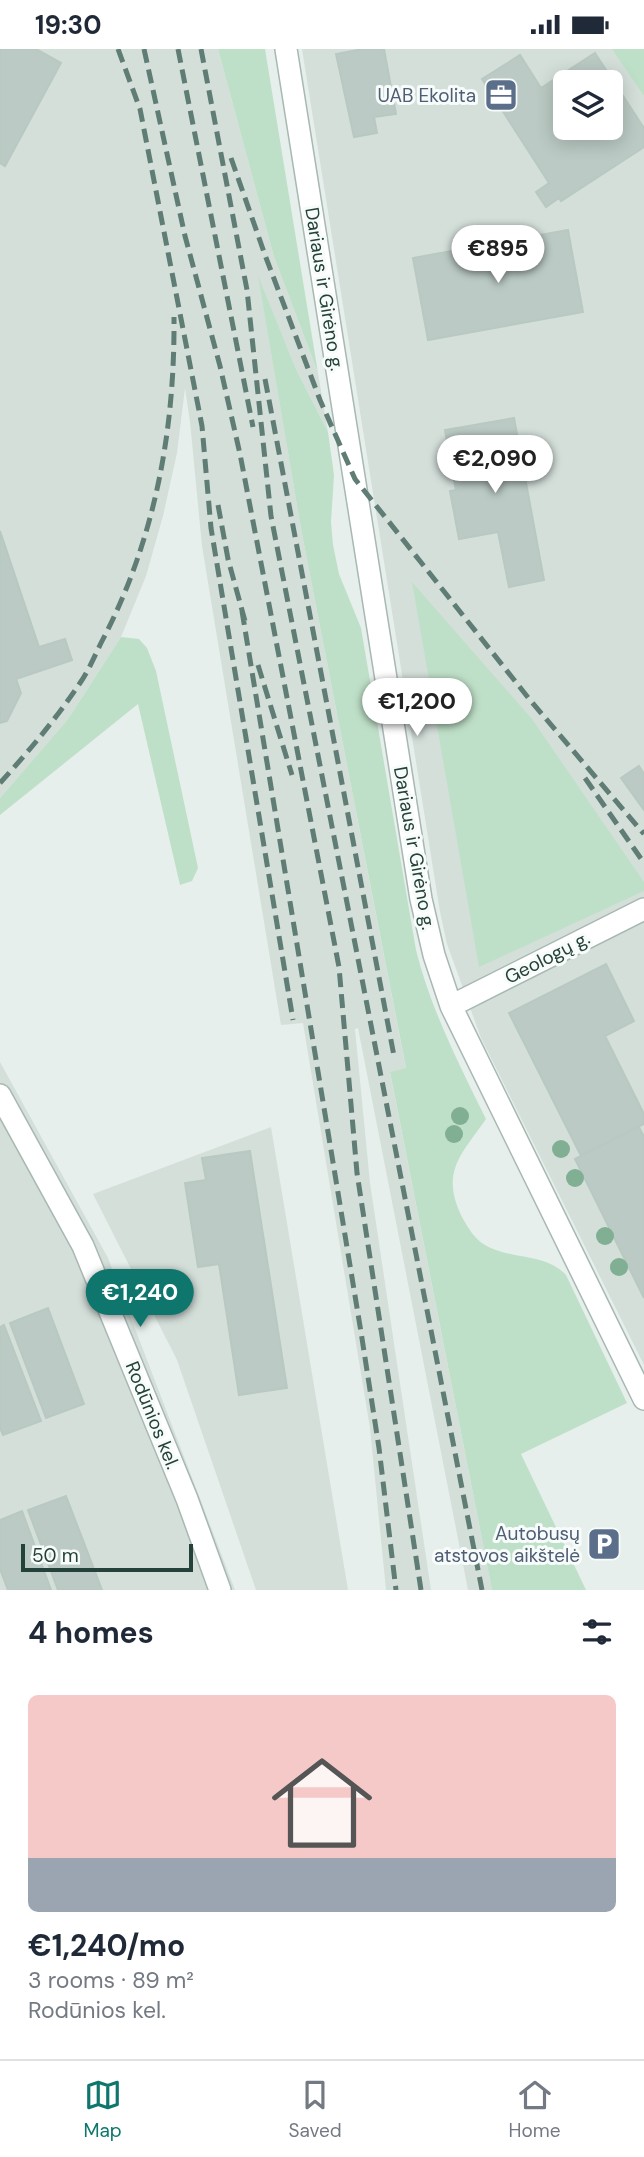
<!DOCTYPE html>
<html lang="en">
<head>
<meta charset="utf-8">
<style>
	:root { --surface:#fff; --page:#f6f6f7; --text:#1f2937; --muted:#747a83; --line:#e0e1e3; --accent:#0f766e }
	body { margin:0; font-family:"DM Sans",sans-serif; background:var(--page); color:var(--text); height:100vh; display:flex; flex-direction:column; font-size:26px; white-space:nowrap }
	* { box-sizing:border-box; margin:0 }
	p { font-size:23px; color:var(--muted) }
	.icon { flex:none; width:38px; height:38px; fill:none; stroke:currentColor; stroke-width:2; stroke-linecap:round; stroke-linejoin:round }
	.map { position:relative; height:1541px; overflow:hidden }
	.side { display:flex; flex-direction:column; background:var(--surface); flex:1 }
	.side>* { flex:none }
	.buttons { position:absolute; left:553px; top:21px; display:grid; gap:14px }
	.buttons a { display:grid; place-items:center; width:70px; height:70px; border-radius:10px; background:var(--surface); box-shadow:0 4px 18px #0003; font-size:35px }
	.scale { position:absolute; left:21px; bottom:18px; width:172px; box-sizing:border-box; padding-left:7px; border:4px solid #24423a; border-top:0; font-size:19px; line-height:24px; white-space:nowrap; color:#24423a; -webkit-text-stroke:5px #f7fbf9; paint-order:stroke }
	.price { position:absolute; translate:-50% -60px; padding:0 16px; border-radius:24px; background:#fff; color:#222; font-size:23px; line-height:46px; filter:drop-shadow(0 2px 4px #0008) }
	.price::after { content:''; position:absolute; left:50%; top:42px; width:21px; height:16px; margin-left:-10px; background:inherit; clip-path:polygon(0 0,100% 0,50% 100%) }
	.price.selected { background:var(--accent); color:#fff }
	ul { padding:0; list-style:none }
	li { display:grid; align-content:center; gap:14px; height:371px; padding:0 28px }
	li span { display:grid; place-items:center; height:217px; border-radius:10px; color:#555 }
	li>.icon { margin-inline-start:auto }
	span .icon { width:126px; height:126px; fill:#fffc; stroke-width:1 }
	li b { font-size:30px }
	h2 { display:flex; justify-content:space-between; align-items:center; height:84px; padding:0 28px; font-size:30px }
	.status { display:flex; justify-content:space-between; align-items:center; height:49px; padding:0 35px; background:var(--surface); direction:ltr }
	.status svg { height:19px; fill:currentColor }
	.tab-bar { display:flex; justify-content:space-around; align-items:center; height:98px; border-top:2px solid var(--line); background:var(--surface); font-size:19px; color:var(--muted) }
	.tab-bar a { display:grid; justify-items:center; gap:4px }
	.tab-bar .selected { color:var(--accent) }
	.map>svg:first-child { display:block }
	.built { fill:#d4dfda; fill-rule:evenodd }
	.green { fill:#bfe0c8 }
	.building { fill:#bbcac4; stroke:#b8c9c2; stroke-width:2; fill-rule:evenodd }
	.lines { fill:none; stroke-linecap:round; stroke-linejoin:round }
	.minor-casing { stroke:#a8b8b2; stroke-width:24 }
	.minor { stroke:#fff; stroke-width:21 }
	.rail { stroke:#5f7d75; stroke-width:5; stroke-dasharray:14 7; stroke-linecap:butt }
	.tree { fill:#80af93 }
	.labels { text-anchor:middle; stroke-width:6; stroke-linejoin:round; paint-order:stroke }
	.service-label { font-size:19px; fill:#4e5e75; stroke:#f7fbf9; text-anchor:end }
	.street-label { font-size:19px; fill:#24423a; stroke:#f7fbf9 }
</style>
</head>
<body>
<div class="status"><b>19:30</b><svg viewBox="0 0 49 12"><path d="M0 12V9h3v3zM5 12V6h3v6zM10 12V3h3v9zM15 12V0h3v12zM26 1h20v11H26zM47 4h2v5h-2z"/></svg></div>
<div class="map">
<svg width="644" height="1541" viewBox="0 0 644 1541">
	<rect width="100%" height="100%" fill="#e6efeb"/>
	<path class="built" d="M0,0H218L274,208L318,324L328,383L296,320L259,231L301,480L406,1020L390,1024L492,1541H468L358,979L355,980L370,1134L431,1541H386L370,1379L303,974L281,976L202,497L190,373L185,339L177,404L163,467L146,527L121,588L68,670L0,749Z
		M302,0H644V1316L481,989L447,895L440,863ZM565,33H611V79H565Z
		M0,1013L108,1209L235,1541H0Z
		M271,1078L348,1541H256L177,1311L93,1145Z"/>
	<path class="green" d="M218,0H265L318,324L274,208Z
		M612,0H644V47Z
		M258,227L296,320L328,383L334,426L331,473L333,496L339,525L361,579L416,901C431,961 459,1015 486,1070C461,1106 440,1123 462,1168C471,1184 478,1195 496,1201C520,1210 547,1206 566,1226L627,1354L521,1405L586,1541H492L390,1023L406,1019L301,480Z
		M412,533L532,670L644,833V842L479,918Z
		M121,588L139,590L147,599L156,622L198,819L192,832L180,836L138,655L0,766V749L68,670Z"/>
	<path class="building" d="M0,0H36L61,14L5,117L0,114Z
		M363,0H384L396,65L374,68L377,84L354,88L336,5Z
		M595,4L644,79V98L561,152L559,149L546,158L536,143L549,134L482,30L520,6L541,39ZM565,33H611V79H565Z
		M568,181L583,263L428,291L413,209Z
		M514,369L544,531L509,538L498,483L459,490L450,442L456,441L445,381Z
		M0,482L39,598L65,590L72,611L16,630L21,644L7,672L0,674Z
		M639,717L644,725V761L621,729Z
		M606,915L634,972L605,987L644,1065V1075L581,1107L509,964Z
		M639,1078L644,1088V1249L575,1110Z
		M250,1102L287,1339L239,1346L219,1215L198,1218L185,1134L206,1131L202,1109Z
		M48,1259L84,1355L46,1369L10,1274Z
		M4,1276L41,1372L3,1386L0,1379V1278Z
		M66,1447L102,1541H58L28,1461Z
		M22,1462L51,1541H8L0,1520V1471Z"/>
	<g class="lines">
		<defs>
			<path id="minor" d="M286,0L421,850L434,906L451,957L644,1350
				M451,957L644,860
				M0,1046L83,1197L187,1450L220,1541"/>
		</defs>
		<use href="#minor" class="minor-casing"/>
		<use href="#minor" class="minor"/>
		<path class="rail" d="M118,0L140,60L202,377L211,479L293,971
			M144,0L185,187L220,317L240,405L339,918L357,1124L421,1541
			M178,0L253,378
			M201,0L247,241L271,467L482,1541
			M231,109L265,206L320,351L355,430L530,651L644,785
			M265,330L394,1007
			M218,456L228,510L245,572
			M242,562L361,1283L379,1399L396,1541
			M258,616L292,726
			M585,729L644,814
			M0,734C29,702 56,670 80,634C89,621 95,606 102,592C155,491 175,381 174,268"/>
	</g>
	<g class="tree">
		<circle cx="460" cy="1067" r="9"/>
		<circle cx="454" cy="1085" r="9"/>
		<circle cx="561" cy="1100" r="9"/>
		<circle cx="575" cy="1129" r="9"/>
		<circle cx="605" cy="1187" r="9"/>
		<circle cx="619" cy="1218" r="9"/>
	</g>
	<defs>
		<symbol id="office-square" viewBox="-11 -11 22 22"><rect x="-9" y="-9" width="18" height="18" rx="4" fill="#5c6f8a" stroke="#f7fbf9"/><path d="M-6-3h4V-5.5h4V-3h4V5H-6ZM-1-4.5V-3h2v-1.5ZM-6 0V1H6V0Z" fill="#fff"/></symbol>
		<symbol id="parking-square" viewBox="-11 -11 22 22"><rect x="-9" y="-9" width="18" height="18" rx="4" fill="#5c6f8a" stroke="#f7fbf9"/><path d="M-3.5-5.5H1a3.5 3.5 0 0 1 0 7H-1V5.5H-3.5ZM-1-3.4V-.6H.8a1.4 1.4 0 0 0 0-2.8Z" fill="#fff"/></symbol>
	</defs>
	<g fill-rule="evenodd">
		<use href="#office-square" x="482" y="27" width="38" height="38"/>
		<use href="#parking-square" x="585" y="1476" width="38" height="38"/>
	</g>
	<g class="labels">
		<g class="service-label">
			<text x="476" y="53">UAB Ekolita</text>
			<text x="580" y="1491">Autobusų<tspan x="580" dy="22">atstovos aikštelė</tspan></text>
		</g>
		<g class="street-label">
			<text transform="translate(325 240) rotate(81)" y="7">Dariaus ir Girėno g.</text>
			<text transform="translate(415 799) rotate(80)" y="7">Dariaus ir Girėno g.</text>
			<text transform="translate(547 908) rotate(-27)" y="7">Geologų g.</text>
			<text transform="translate(153 1366) rotate(68)" y="7">Rodūnios kel.</text>
		</g>
	</g>
</svg>
<div class="buttons">
<a><svg class="icon" aria-label="layers" viewBox="0 0 24 24"><path d="M12 4l9 5-9 5-9-5zM3 14l9 5 9-5"/></svg></a>
</div>
<div class="scale">50 m</div>
<b class="price" style="left:498px;top:236px">€895</b>
<b class="price" style="left:495px;top:446px">€2,090</b>
<b class="price" style="left:417px;top:689px">€1,200</b>
<b class="price selected" style="left:140px;top:1280px">€1,240</b>
</div>
<section class="side">
<h2>4 homes<svg class="icon" aria-label="filters" viewBox="0 0 24 24"><path d="M4 7h16M4 17h16"/><circle cx="9" cy="7" r="2"/><circle cx="15" cy="17" r="2"/></svg></h2>
<ul>
<li><span style="background:linear-gradient(#f6c9c9 75%,#9aa5b1 0)"><svg class="icon" aria-label="home" viewBox="0 0 24 24"><path d="M3 11l9-7 9 7M6 9v11h12V9"/></svg></span><div><b>€1,240/mo</b><p>3 rooms · 89 m²</p><p>Rodūnios kel.</p></div></li>
</ul>
</section>
<nav class="tab-bar">
<a class="selected"><svg class="icon" aria-label="map" viewBox="0 0 24 24"><path d="M3 6l6-2 6 2 6-2v14l-6 2-6-2-6 2zM9 4v14M15 6v14"/></svg>Map</a>
<a><svg class="icon" aria-label="saved" viewBox="0 0 24 24"><path d="M7 4h10v16l-5-4-5 4z"/></svg>Saved</a>
<a><svg class="icon" aria-label="home" viewBox="0 0 24 24"><path d="M3 11l9-7 9 7M6 9v11h12V9"/></svg>Home</a>
</nav>
</body>
</html>
